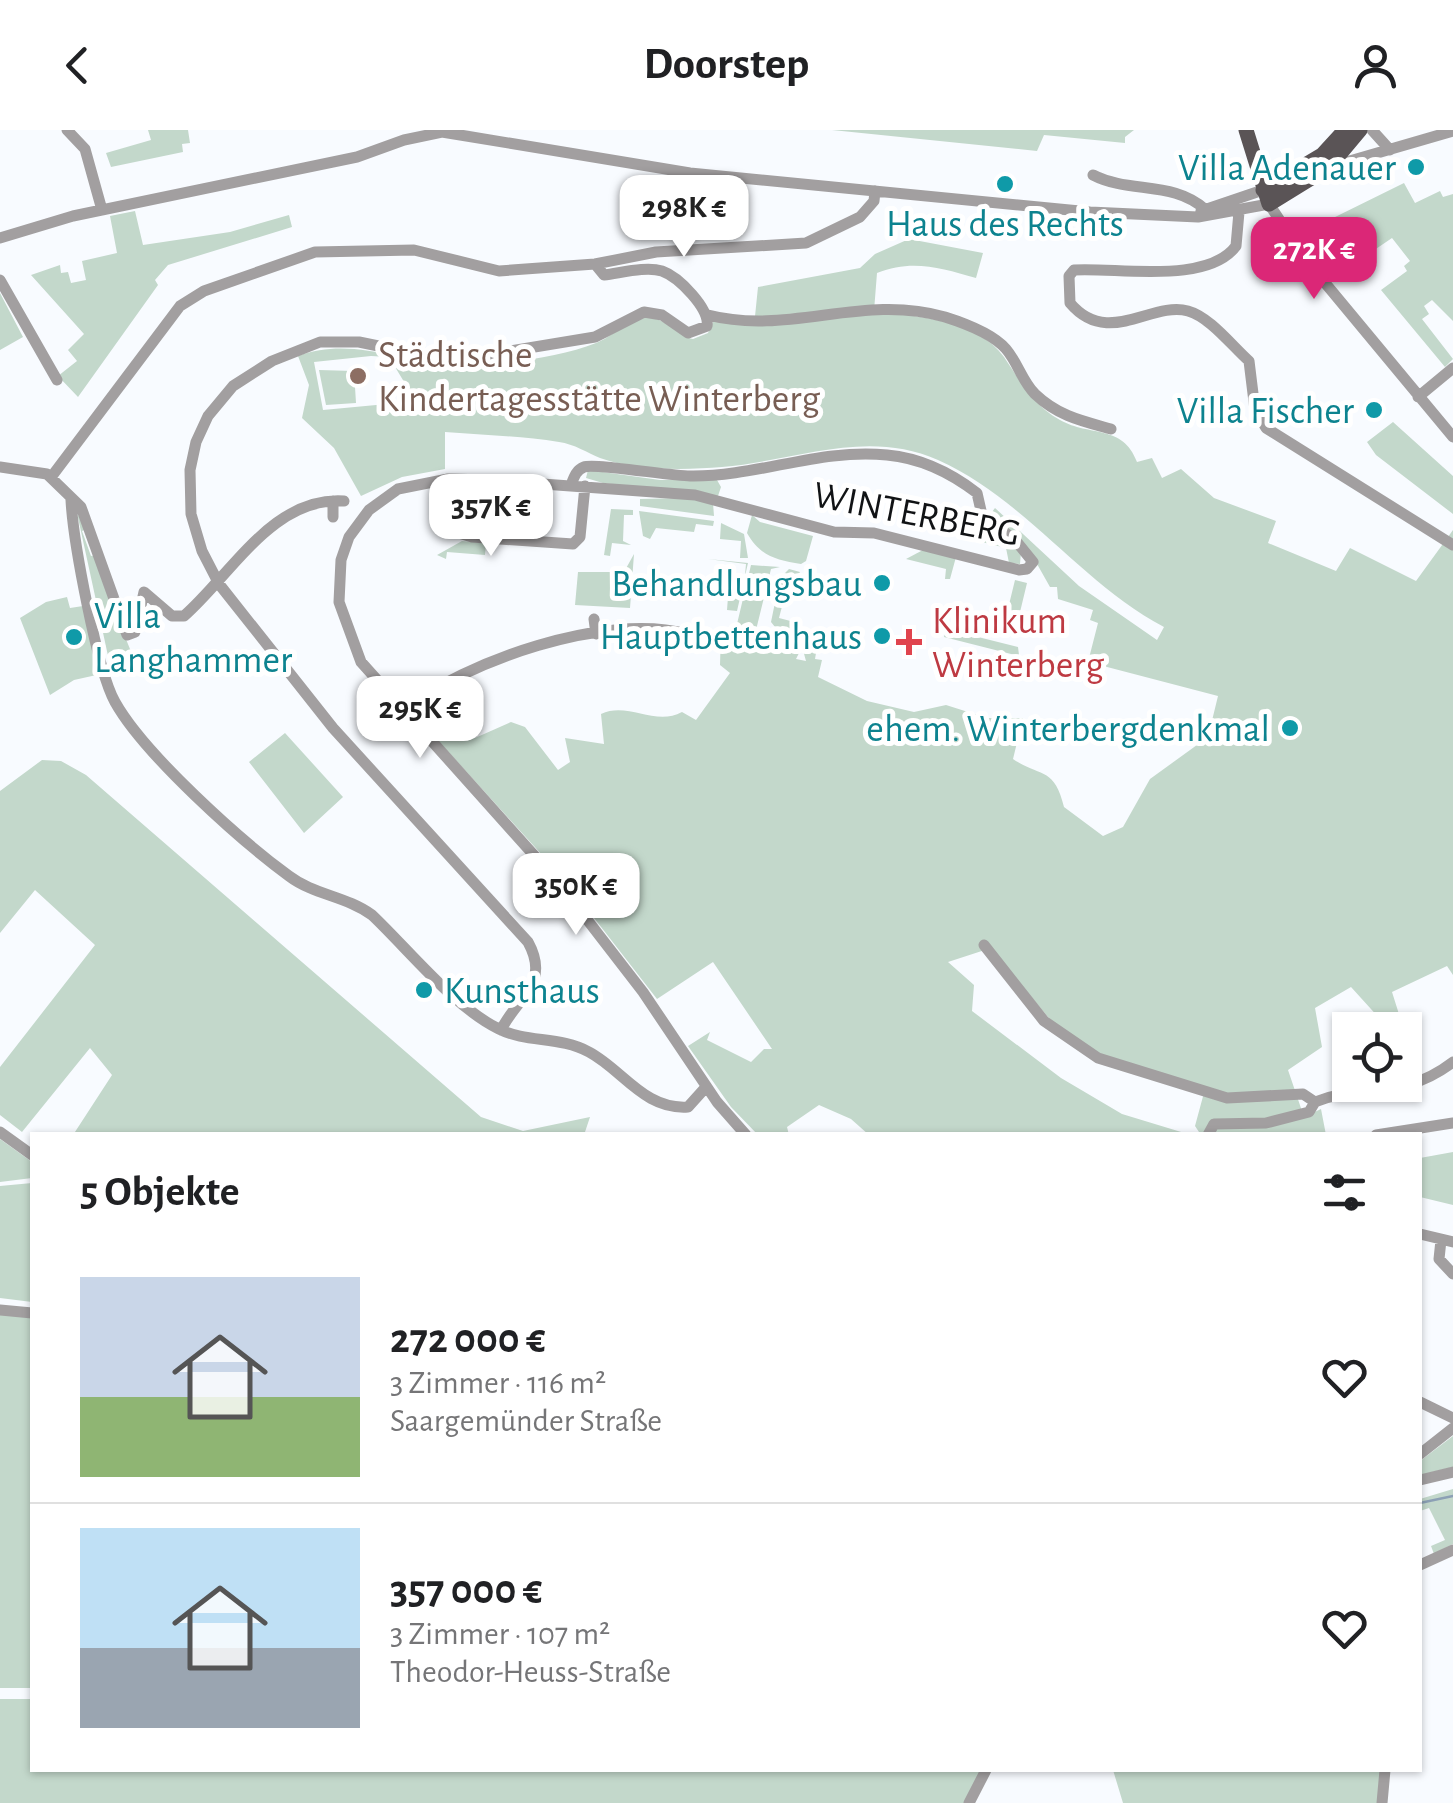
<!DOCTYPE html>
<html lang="de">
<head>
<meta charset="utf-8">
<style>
	:root { --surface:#fff; --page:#f2f2f2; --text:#202124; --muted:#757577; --line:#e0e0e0; --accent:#db2777 }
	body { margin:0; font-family:"Alegreya Sans",sans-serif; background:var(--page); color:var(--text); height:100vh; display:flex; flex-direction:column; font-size:38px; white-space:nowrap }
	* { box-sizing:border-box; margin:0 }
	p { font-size:32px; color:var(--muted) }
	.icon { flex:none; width:55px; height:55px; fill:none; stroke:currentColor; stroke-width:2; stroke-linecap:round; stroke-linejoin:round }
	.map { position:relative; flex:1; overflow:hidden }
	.details { position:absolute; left:30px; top:1002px; width:1392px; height:640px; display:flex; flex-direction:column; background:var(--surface); border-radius:0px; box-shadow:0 2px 8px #0004 }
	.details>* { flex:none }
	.controls { position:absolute; left:1332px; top:882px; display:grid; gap:20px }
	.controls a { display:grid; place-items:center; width:90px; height:90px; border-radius:0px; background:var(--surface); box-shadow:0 2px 8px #0004; font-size:50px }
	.price { position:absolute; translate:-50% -85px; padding:0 22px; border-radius:20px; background:#fff; color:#222; font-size:32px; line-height:65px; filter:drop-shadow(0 2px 5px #0008) }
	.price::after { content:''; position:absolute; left:50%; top:60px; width:30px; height:22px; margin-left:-15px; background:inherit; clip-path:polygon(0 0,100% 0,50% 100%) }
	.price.selected { background:var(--accent); color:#fff }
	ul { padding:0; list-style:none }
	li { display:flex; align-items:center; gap:30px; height:250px; padding:0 50px }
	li+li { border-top:2px solid var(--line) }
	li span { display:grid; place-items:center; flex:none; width:280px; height:200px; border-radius:0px; color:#555 }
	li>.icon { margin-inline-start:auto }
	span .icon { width:120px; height:120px; fill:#fffc; stroke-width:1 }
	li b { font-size:42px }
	h2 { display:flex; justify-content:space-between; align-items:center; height:120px; padding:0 50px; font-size:42px }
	header { display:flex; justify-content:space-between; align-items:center; height:130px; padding:0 50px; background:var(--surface); font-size:45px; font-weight:700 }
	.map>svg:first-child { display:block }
	.green { fill:#c3d8cb; fill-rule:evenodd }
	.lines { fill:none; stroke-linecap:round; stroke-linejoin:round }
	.stream { stroke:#8ca0b5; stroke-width:2.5 }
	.minor { stroke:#a29fa0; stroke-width:11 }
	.major { stroke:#5a5456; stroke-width:15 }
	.culture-dot { fill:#0f9aa8; stroke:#fff; stroke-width:4 }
	.education-dot { fill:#8d6e63; stroke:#fff; stroke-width:4 }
	.health-dot { fill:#e0444e; stroke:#fff; stroke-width:4 }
	.labels { text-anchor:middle; stroke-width:10; stroke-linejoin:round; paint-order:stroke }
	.culture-label { font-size:38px; fill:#0d838f; stroke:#fff; text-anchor:end }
	.education-label { font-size:38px; fill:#785e54; stroke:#fff; text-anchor:start }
	.street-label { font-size:38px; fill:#111315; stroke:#fff }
	.health-label { font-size:38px; fill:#be3a42; stroke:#fff; text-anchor:start }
</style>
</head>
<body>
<header><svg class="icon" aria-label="back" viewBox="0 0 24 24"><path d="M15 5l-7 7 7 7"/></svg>Doorstep<svg class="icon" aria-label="person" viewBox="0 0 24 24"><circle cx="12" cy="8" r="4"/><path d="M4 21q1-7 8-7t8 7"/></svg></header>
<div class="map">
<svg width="1453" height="1673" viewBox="0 0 1453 1673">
	<rect width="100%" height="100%" fill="#f8fbff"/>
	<path class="green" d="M148,0H188L190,13L182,14L183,22L111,37L106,23L151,10Z
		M832,0H1134L1125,7V13L1044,5L1037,21Z
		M1404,53L1415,73L1440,61L1443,67L1453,64V191L1432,170L1424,176L1429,184L1422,189L1453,229L1445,237L1381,160L1407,141L1404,136L1410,131L1392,108L1367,125L1353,113L1345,118L1329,90Z
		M135,81L143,115L230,102L289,85L292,97L168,135L155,150L158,155L78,267L58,246L77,231L68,220L84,204L31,145L60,135L61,143L68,142L71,153L86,150L82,131L117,123L110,86Z
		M909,109L983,123L976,148C941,138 912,129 877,143L874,181C915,186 978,190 1004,227C1021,252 1032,274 1060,290C1090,307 1123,294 1137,332L1152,328L1162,348L1181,339L1214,368L1276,391L1268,413L1336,441L1350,418L1416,451L1453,400V845L1447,836L1392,862L1404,900H1390L1351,857L1315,878L1322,917L1288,940L1304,987L1321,979L1326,1005H1201L1195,996L1205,959L1100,924L1057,898L991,818L948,832L974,855L972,881L1061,948L1122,984L1191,1005H869L851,989L819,975L787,997L789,1005H758L731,977L688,916L710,902L707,910L751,932L764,919H772L713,832L657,869L563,748L433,605L454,590L475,608L511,592L525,597L558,640L570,632L565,608L604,614L601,584C628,571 655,597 682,582L696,590L730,543L720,535L721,500L801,519L796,529L806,531L803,520L816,523L815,529L822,530L818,547L867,571L914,582L946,575L987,588H1023L1013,629C1041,648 1054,636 1064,677L1103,706L1123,697L1150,649L1208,607L1218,566L1088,532L1098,493L1090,490L1093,480L1058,469L1057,457H1050L1028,418L989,386L995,378L1079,456L1157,510L1164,497C1081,453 1025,369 938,330C866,298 795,331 722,337C686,340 635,341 600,328C588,323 574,314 559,312C521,306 483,305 445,302V339L402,347L361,366L334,318L302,288L309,255L298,226C351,206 398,232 451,234C495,236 555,229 596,213C612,207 627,190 644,188C664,185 676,205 693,209L708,203L714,190L754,196L758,157L860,138L875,124ZM371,226L389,227L409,260L408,272L323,280L314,232Z
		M0,163L23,207L0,220Z
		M319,240L354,241L356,273L326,275Z
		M1393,292L1453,346V384L1376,325L1367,312Z
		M588,340L660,350H717L721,357L718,366L603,353L586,348Z
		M683,368L713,373L714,386L640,376V369Z
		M611,379L633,380V385H624L623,411L631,415L612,413L610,426L604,425Z
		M639,381L714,391L713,396L696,394L694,402L656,398L650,409L643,406Z
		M77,383L87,399L82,401L91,426L97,425L102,450L132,524L110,535Z
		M752,385L760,392L813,406L806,431L801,434C776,430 760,426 747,403Z
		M721,393L744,404L748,428H740L741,411L720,409Z
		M1001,403L1021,422L1020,434L1009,433L1006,418L982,412L984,404L999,408Z
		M462,411L486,413L485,425L447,422L446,429L437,425Z
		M923,420L956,427L950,449H945L946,439L906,429Z
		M634,424L630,478L575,475L578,442H624Z
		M708,429L748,433L737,481L727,480L729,454L744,455L746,434Z
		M751,435L780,437L771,439L756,500L737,494Z
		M789,439L800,442L793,453H788L779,488L802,494L799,508L779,502L771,492L780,448Z
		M1015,450L1027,453L1014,507L991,501L993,493L1004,495Z
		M67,467L70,478L83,476L101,544L74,550L50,565L20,488L46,472Z
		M946,499L1018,517L1019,525L1028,528L1025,537L1015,525L944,507Z
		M285,603L343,667L304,703L249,632Z
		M42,630L61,631L86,645L481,987L523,1001L590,987L584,1005H73L112,945L90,918L22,1002L0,985V937L95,815L35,760L0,803V661Z
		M0,1009L32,1032V1048L0,1052Z
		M1453,1022V1075L1420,1067V1028Z
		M32,1053V1172L0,1168V1056Z
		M0,1183L32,1188V1558H0Z
		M1453,1306V1337L1420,1345V1331Z
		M1453,1359V1414L1434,1424L1431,1416L1445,1410L1429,1378L1420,1381V1369Z
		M0,1569H32V1640H983L964,1673H0Z
		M1113,1640H1385L1382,1673H1123Z"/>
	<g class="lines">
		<path class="stream" d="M1420,1373L1453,1366"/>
		<path class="minor" d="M67,0L85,19L102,80
			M1372,0L1390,20
			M1329,37L1453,1
			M1093,45C1130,64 1173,50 1206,80
			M1201,81L1263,60
			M1239,82L1236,116C1207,155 1117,137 1074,140L1069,146L1070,173C1108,218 1151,171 1188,181C1210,187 1232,216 1249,231L1255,280L1266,298L1453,415
			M0,108L73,86L357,27L404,10L442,2L690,43L1090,82L1198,87L1269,74L1306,130L1453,307
			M0,150L57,250
			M708,185C790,206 862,163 945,187C964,193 992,203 1006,219C1018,233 1022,251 1035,264C1058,286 1082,291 1111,299
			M1418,267L1453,238
			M0,337L47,344L81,377L127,505L135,502L144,462L172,486H184C231,445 273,366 344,371
			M52,346L180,176L204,161L315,122L414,120L499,141L595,134L656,122L806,113L860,87L874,71L875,61
			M448,349V386L452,401L472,407L573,414L580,407L585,356
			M571,355C574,347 576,340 584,337C594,333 671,346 690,346C757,347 820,318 887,325C920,328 951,343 977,363L982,385L1016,411L1033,432L1027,439L1019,440L874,403L834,402L695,365L488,350L448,349L398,359L369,380L349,407L341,430L339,472L361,532L558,752L643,862L717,972L746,1005
			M71,370C73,410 97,540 115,572C144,624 240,710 289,746C314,765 346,766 372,785C408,819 455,878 499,899C527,913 560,906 589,922C623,940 644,980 688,977L706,957
			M333,371V387
			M594,489L596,504
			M402,581C466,531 605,482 687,504
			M984,815L1044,891L1098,928L1227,968L1303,964L1315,972
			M501,900C517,867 551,854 528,812L333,598L219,454L202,421L191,384L190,340L196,312L208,286L233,256L272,231L320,212H359L432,227L468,228L595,207L644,182L662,185L688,203L707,196C710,179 679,147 662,141C646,136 621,143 604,145L595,134
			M1315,972C1366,952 1402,971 1453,932
			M0,1002L32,1025
			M1208,1005L1214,994L1266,993L1309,982L1315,972
			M1376,1005L1453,993
			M1420,1104L1453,1112
			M1441,1110L1439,1129L1453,1144
			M0,1180L32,1183
			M1420,1272L1453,1288
			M1420,1324L1453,1298
			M1420,1350L1453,1342
			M1420,1435L1453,1420
			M969,1673L986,1640
			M1382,1673L1385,1640"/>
		<path class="major" d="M1246,0L1269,74L1329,37L1360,0
			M1263,60L1322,25L1345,0"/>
	</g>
	<g class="culture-dot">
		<circle cx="1416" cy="37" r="10"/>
		<circle cx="1005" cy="54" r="10"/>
		<circle cx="1374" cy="280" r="10"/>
		<circle cx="882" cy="453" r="10"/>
		<circle cx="882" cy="506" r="10"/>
		<circle cx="74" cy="507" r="10"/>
		<circle cx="1290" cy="598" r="10"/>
		<circle cx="424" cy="860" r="10"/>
	</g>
	<circle class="education-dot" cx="358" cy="246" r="10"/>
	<path class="health-dot" d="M904 497h10v10h10v10h-10v10h-10v-10h-10v-10h10z"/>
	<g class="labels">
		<g class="culture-label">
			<text x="1396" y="50">Villa Adenauer</text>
			<text x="1005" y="106" text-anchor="middle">Haus des Rechts</text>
			<text x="1354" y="293">Villa Fischer</text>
			<text x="862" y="466">Behandlungsbau</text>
			<text x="94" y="498" text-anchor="start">Villa<tspan x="94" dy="44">Langhammer</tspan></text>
			<text x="862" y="519">Hauptbettenhaus</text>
			<text x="1270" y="611">ehem. Winterbergdenkmal</text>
			<text x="444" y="873" text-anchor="start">Kunsthaus</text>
		</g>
		<g class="education-label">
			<text x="378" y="237">Städtische<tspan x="378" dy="44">Kindertagesstätte Winterberg</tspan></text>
		</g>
		<g class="street-label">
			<text transform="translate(917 383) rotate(11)" y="13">WINTERBERG</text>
		</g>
		<g class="health-label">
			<text x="932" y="503">Klinikum<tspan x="932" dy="44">Winterberg</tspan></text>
		</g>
	</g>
</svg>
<div class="controls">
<a><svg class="icon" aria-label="locate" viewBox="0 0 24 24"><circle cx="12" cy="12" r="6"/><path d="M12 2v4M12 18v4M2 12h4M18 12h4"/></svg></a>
</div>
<b class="price" style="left:684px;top:130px">298K €</b>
<b class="price selected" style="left:1314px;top:172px">272K €</b>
<b class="price" style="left:491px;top:429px">357K €</b>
<b class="price" style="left:420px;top:631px">295K €</b>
<b class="price" style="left:576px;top:808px">350K €</b>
<section class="details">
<h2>5 Objekte<svg class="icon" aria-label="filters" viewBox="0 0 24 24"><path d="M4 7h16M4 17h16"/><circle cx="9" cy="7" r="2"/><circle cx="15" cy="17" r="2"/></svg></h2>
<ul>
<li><span style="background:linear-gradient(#c9d6e8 60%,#8fb573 0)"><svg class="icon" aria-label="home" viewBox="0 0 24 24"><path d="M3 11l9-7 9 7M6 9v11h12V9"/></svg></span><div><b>272 000 €</b><p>3 Zimmer · 116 m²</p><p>Saargemünder Straße</p></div><svg class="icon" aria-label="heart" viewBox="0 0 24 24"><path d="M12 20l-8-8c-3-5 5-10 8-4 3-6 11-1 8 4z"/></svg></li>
<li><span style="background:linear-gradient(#bfe0f5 60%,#9aa5b1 0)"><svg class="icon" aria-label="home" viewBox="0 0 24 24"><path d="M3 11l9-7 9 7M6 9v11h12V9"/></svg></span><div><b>357 000 €</b><p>3 Zimmer · 107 m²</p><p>Theodor-Heuss-Straße</p></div><svg class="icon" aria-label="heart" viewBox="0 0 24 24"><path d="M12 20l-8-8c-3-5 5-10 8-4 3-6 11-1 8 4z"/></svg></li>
</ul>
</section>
</div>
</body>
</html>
